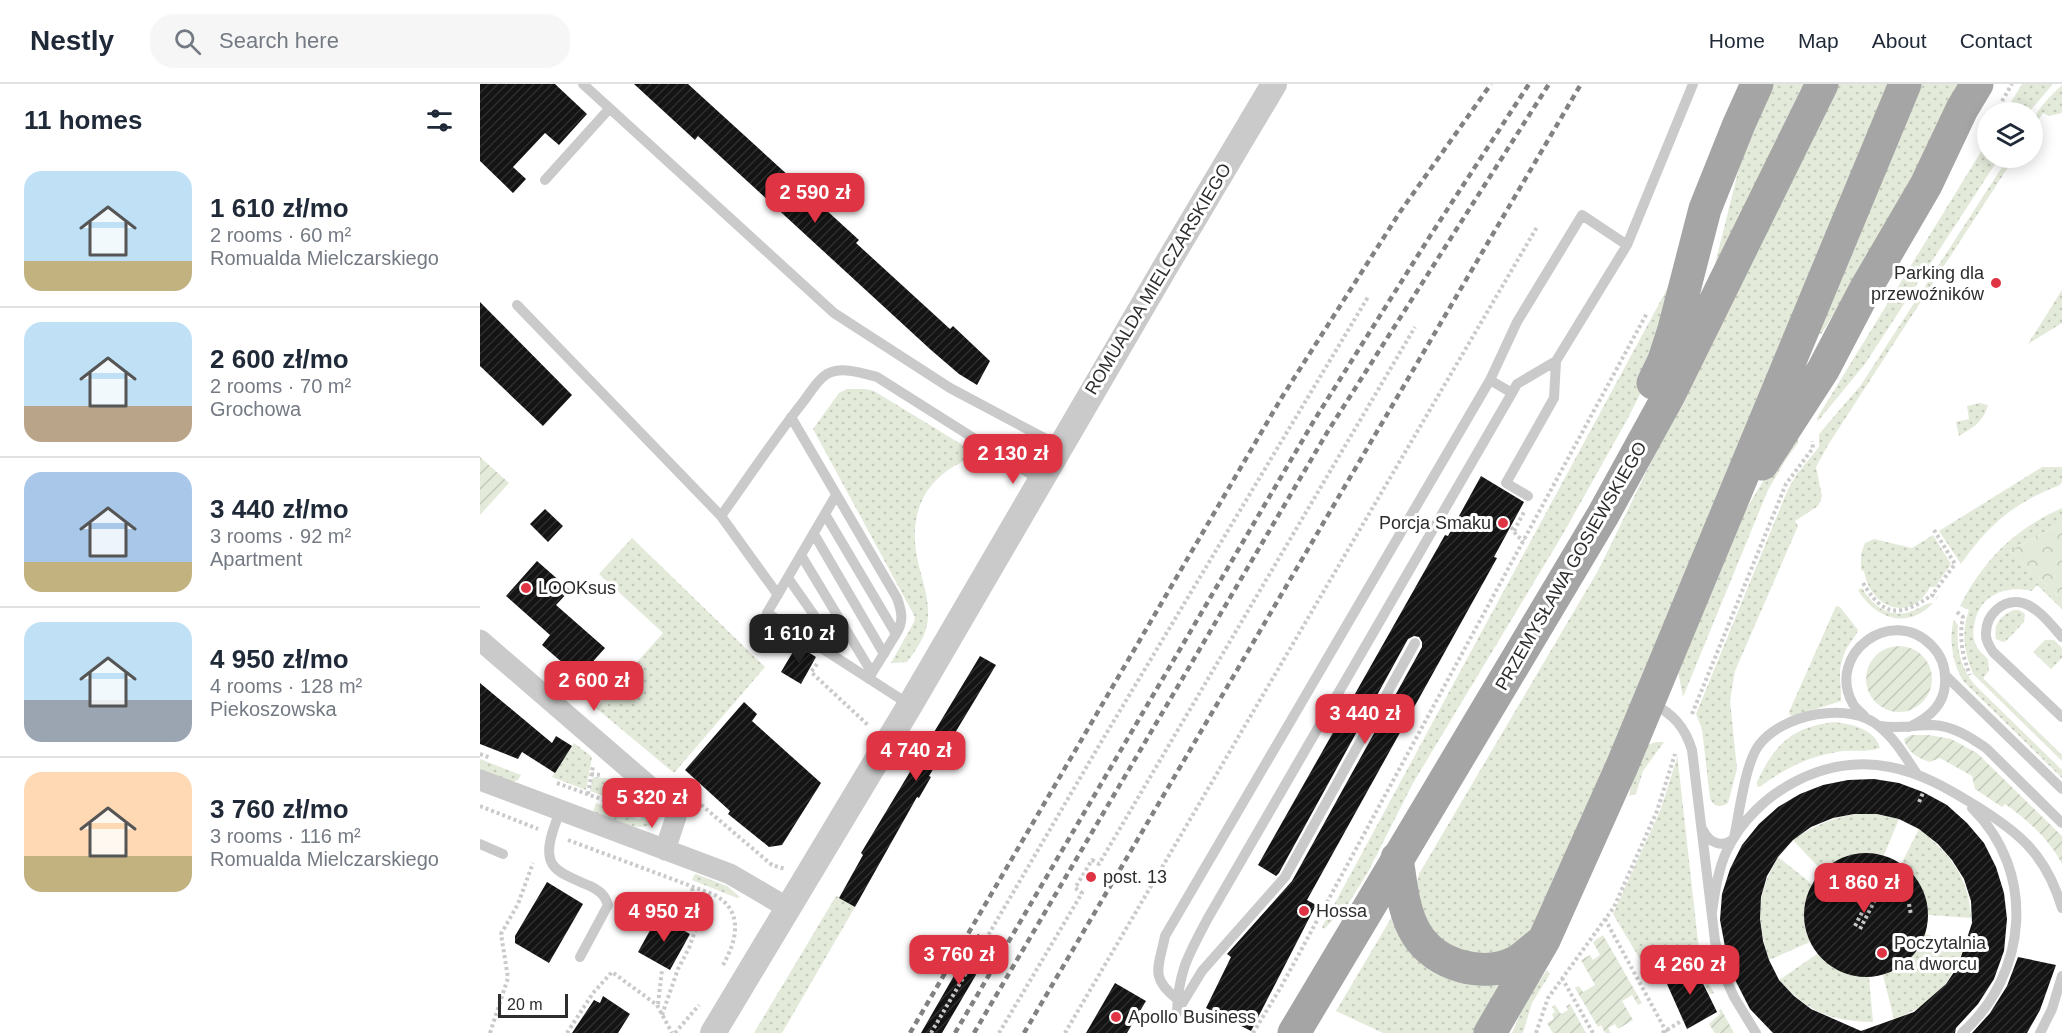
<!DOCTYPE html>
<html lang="en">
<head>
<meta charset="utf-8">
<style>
	:root { --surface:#fff; --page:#f6f6f7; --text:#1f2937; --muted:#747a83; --line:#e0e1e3; --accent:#df3443 }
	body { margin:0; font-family:Arial,sans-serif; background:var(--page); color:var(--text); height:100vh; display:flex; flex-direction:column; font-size:22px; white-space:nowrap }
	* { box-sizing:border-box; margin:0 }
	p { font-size:20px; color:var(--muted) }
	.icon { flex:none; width:33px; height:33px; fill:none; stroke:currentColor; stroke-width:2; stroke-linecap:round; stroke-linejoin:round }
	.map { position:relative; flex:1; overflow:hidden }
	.details { display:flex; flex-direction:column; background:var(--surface); width:480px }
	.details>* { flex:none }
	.controls { position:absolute; left:1497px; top:18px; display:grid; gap:12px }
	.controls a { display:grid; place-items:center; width:66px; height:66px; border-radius:50%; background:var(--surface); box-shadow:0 3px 15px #0003; font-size:30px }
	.scale { position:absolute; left:18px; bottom:15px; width:70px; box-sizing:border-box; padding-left:6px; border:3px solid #2d2d2d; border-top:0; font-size:16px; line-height:21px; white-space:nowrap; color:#2d2d2d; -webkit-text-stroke:4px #fff; paint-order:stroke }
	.price { position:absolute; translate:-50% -51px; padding:0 14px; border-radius:12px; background:var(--accent); color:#fff; font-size:20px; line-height:39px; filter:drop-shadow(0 2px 3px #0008) }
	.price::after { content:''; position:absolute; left:50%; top:36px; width:18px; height:14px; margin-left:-9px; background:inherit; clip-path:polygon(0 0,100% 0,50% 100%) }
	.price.current { background:#222; color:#fff }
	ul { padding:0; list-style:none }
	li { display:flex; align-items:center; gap:18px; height:150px; padding:0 24px }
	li+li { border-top:2px solid var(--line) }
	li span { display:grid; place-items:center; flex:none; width:168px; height:120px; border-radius:18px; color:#555 }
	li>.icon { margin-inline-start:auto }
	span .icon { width:72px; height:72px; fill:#fffc; stroke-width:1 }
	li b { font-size:26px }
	h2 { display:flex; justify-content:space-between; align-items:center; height:72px; padding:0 24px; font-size:26px }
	header { display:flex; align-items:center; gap:36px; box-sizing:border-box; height:84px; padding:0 30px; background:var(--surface); border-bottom:2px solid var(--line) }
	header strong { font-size:28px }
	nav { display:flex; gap:33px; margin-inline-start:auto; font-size:21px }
	.search { width:420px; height:54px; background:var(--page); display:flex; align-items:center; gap:15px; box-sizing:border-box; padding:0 21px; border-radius:24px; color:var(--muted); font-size:22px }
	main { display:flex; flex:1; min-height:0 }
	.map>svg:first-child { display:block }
	.grass { fill:url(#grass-dots) }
	.forest { fill:url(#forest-crowns) }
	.garden { fill:url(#garden-furrows) }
	.building { fill:url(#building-hatch); fill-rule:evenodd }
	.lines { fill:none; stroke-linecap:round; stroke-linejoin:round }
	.path { stroke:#cacaca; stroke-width:4; stroke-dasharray:3 3; stroke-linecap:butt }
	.service { stroke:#cacaca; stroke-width:10 }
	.minor { stroke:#cacaca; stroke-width:21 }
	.tertiary { stroke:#cacaca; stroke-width:26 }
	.primary { stroke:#a5a5a5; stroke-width:33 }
	.rail { stroke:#828282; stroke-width:4.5; stroke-dasharray:6 4.5; stroke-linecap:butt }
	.poi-dot { fill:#df3443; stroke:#fff; stroke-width:2 }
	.labels { text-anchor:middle; stroke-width:6; stroke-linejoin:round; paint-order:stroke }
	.poi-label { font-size:18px; fill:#2d2d2d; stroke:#fff; text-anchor:start }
	.street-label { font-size:18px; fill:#2d2d2d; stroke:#fff }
</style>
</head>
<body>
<header>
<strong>Nestly</strong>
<div class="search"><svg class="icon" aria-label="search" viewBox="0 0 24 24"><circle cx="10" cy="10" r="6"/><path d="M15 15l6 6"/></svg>Search here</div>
<nav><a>Home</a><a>Map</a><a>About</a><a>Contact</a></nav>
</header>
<main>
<section class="details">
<h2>11 homes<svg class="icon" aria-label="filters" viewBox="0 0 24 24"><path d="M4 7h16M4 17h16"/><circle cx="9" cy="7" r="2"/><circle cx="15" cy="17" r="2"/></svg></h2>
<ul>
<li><span style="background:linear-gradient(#bfe0f5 75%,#c2b280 0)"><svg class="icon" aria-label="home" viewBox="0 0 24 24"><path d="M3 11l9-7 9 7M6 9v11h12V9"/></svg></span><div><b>1 610 zł/mo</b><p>2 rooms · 60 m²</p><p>Romualda Mielczarskiego</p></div></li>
<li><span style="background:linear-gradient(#bfe0f5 70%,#b9a48a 0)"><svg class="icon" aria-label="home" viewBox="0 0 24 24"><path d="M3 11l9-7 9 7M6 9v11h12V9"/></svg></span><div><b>2 600 zł/mo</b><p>2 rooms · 70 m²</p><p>Grochowa</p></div></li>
<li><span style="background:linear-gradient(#a9c7e8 75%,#c2b280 0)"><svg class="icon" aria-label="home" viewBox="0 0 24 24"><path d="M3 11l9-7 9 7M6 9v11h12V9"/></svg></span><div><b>3 440 zł/mo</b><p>3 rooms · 92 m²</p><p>Apartment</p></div></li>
<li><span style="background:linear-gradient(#bfe0f5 65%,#9aa5b1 0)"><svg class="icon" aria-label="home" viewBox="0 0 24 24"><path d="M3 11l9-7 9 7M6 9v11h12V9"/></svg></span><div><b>4 950 zł/mo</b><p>4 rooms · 128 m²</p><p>Piekoszowska</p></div></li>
<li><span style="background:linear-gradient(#ffd9b3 70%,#c2b280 0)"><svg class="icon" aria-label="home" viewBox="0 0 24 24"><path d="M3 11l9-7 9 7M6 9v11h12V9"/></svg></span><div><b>3 760 zł/mo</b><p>3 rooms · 116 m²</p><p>Romualda Mielczarskiego</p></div></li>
</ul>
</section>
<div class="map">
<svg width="1582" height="949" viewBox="0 0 1582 949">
	<defs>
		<pattern id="grass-dots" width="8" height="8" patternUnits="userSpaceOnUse" patternTransform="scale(1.5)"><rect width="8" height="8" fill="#e3eada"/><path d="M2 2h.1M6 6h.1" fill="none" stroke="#c3c9bb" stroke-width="1.8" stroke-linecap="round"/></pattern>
		<pattern id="forest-crowns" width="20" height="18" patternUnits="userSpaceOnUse" patternTransform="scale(1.5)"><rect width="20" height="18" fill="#e3eada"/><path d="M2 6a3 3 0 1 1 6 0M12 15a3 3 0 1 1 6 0" fill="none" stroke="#c3c9bb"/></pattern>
		<pattern id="garden-furrows" width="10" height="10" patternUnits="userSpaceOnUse" patternTransform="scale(1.5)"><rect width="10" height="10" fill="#e3eada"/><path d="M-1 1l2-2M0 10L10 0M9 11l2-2" fill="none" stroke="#c3c9bb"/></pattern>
		<pattern id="building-hatch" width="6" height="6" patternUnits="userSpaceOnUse" patternTransform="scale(1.5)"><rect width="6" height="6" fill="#141414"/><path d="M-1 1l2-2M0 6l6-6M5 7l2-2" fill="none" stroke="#2e2e2e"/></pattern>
	</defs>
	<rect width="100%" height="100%" fill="#fff"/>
	<path class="grass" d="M1293,0H1327L1235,180L1262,72Z
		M1355,0H1411L1242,408L1056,843L1030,867L984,873L950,852L936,803L939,790L1119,485Z
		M1439,0H1479L1446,71L1391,169L1342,249L1336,252Z
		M1542,0H1573L1549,28H1525Z
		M1582,1V29L1569,32L1563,29L1553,45C1552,28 1570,13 1582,1Z
		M1507,58L1508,74H1519L1385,280L1338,337L1337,334Z
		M1528,74H1534L1348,361L1336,383L1342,412L1340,418L1338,422L1315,437L1318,442L1255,587L1250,616L1257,685L1248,719C1241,724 1233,723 1230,714L1222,645L1216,630L1308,405L1317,390L1339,363V350L1381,301Z
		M1206,170L1166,298L1148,334L1083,450L933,699L888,788L868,820L844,845L842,843Z
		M1582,206V239L1548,260Z
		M367,305H385L394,307L499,371C448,388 426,425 438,478C442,496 449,513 448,532C448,549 437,565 427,578L411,579L434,538L435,533L333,345L359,309Z
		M1500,319L1508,321C1503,338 1494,343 1479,352L1476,338L1489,335L1487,322Z
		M1317,341L1318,359L1305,377L1288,406L1203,613L1198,587L1259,437Z
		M1562,383H1582V398L1580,401C1535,418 1508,441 1481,480L1459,447Z
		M1582,424V439L1530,467L1582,515V525L1557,501L1552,507C1527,501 1501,510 1495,537C1493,545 1492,553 1496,561C1498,566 1504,571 1508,575L1509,587L1503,594L1582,671V677L1493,590C1484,567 1481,549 1489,526L1480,522C1504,475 1535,445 1582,424Z
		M1453,451L1471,480L1455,503H1450C1431,540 1390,524 1384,487L1381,486V470L1385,459L1394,455L1432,464Z
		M152,454L285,583L194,689L116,624L183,549L119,490Z
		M1382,504C1394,524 1411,536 1435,526C1442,523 1445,519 1453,519C1428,546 1395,535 1378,506Z
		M1356,522L1360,523L1378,546C1375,554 1368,560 1365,568C1356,589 1362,597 1361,617L1314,632L1310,631L1309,628Z
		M1534,526H1539L1545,530L1544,538L1526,557L1523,558L1516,555C1513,540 1521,531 1534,526Z
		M1474,536L1478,541C1476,563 1480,583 1494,600L1582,686V694L1484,598C1473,582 1468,555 1474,536Z
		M1565,556H1574L1582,564V574L1571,585L1553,568Z
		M1354,638C1372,640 1395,645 1400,664C1386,669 1371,665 1357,668C1328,673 1303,685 1280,703L1277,702V698C1294,661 1312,643 1354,638Z
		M1176,658H1184L1163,687L1156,710L1149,712L1154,687L1167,661Z
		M94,659L112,673L106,706L72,693Z
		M1198,671V678L1221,884L1234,909L1230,910L1213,879L1181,888L1183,893L1173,897L1133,830L1180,727Z
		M0,675L41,691L38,696L33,698L0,686Z
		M113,693L136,695L161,715L157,724L110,707Z
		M170,716C175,721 178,727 176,734C168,755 127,733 113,728L116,719L160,736Z
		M1374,730H1397L1419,735L1404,771C1381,767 1359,770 1342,787L1313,756C1333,742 1350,735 1374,730Z
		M1439,745C1470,770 1489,793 1491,834L1448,831C1447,809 1438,792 1421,780Z
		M1298,773L1332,800C1323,818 1321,839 1330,858L1289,876C1276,835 1276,811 1298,773Z
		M216,790L247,802L260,813L257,814L212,796L214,791Z
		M356,812L375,823L302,949H274Z
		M913,831L1025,891L995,949H903L856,927Z
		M1445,850L1485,861C1471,899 1454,921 1414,935L1403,891C1424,885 1438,870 1445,850Z
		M1337,870C1352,885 1368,892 1389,893L1393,938C1350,937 1328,928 1299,896Z
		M1067,886L1070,890L1052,919L1043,949H1032L1046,916Z"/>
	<path class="forest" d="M1582,439V515L1530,467Z"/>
	<path class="garden" d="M0,373L29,399L0,431Z
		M1386 595a33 33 0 1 1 66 0a33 33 0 1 1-66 0Z
		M1431,651H1449L1471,655L1497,669L1582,752V780C1569,755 1548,736 1525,720L1522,723L1495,705L1492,692L1460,674L1449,678C1438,674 1426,667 1424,655Z
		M1123,851L1162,919L1158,921L1152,911L1142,917L1153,936L1138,945L1135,940L1128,944L1131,949H1125L1121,941L1118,943L1095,904L1099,902L1103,908L1115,901L1101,876L1110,871L1113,876L1120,871L1113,858Z
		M1090,920L1106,949H1073L1067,939L1074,935L1072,930L1075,928L1072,923L1075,921L1081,930L1088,926L1086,922Z
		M1241,925L1254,949H1235L1229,940L1240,930L1239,926Z"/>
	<path class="building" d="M0,0H75L107,30L79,61L65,49L33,83L46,95L33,109L0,77Z
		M154,0H208L379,156L376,159L470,245L473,242L510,277L497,301L479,290L451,266L218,52L215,56Z
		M0,218L92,311L63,342L0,282Z
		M1001,392L1044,418L1014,473L1017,474L827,816L836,821L771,947L726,924L751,873L747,870L812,797L942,563V558L939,553L934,552L928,555L799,789L796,792L778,781L965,451L968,452Z
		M65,425L83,442L68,458L50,440Z
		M57,477L90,506L76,521L125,564L99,593L62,561L70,551L26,512Z
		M317,561L336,573L321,600L301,588Z
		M500,572L516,581L449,692L451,693L439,714L437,713L375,823L359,814L383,771L381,769Z
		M0,599L72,659L76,652L92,662L75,689L42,668L38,675L0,660Z
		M264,618L277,630L272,637L341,699L302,761L289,763L248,730L250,727L205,686Z
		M1394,695L1419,699L1443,708L1467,721L1487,739L1504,759L1516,783L1524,809L1527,835L1524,867L1514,895L1498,920L1476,944L1475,949H1293L1270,925L1249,884L1240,836L1242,810L1250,785L1262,761L1279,740L1298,723L1320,710L1343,701L1368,696ZM1374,730H1397L1419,735L1439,745L1458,760L1472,776L1484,795L1491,817L1492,839L1478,882L1466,900L1434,928L1381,947L1331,925L1314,912L1299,896L1289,876L1283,857L1280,835L1281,813L1287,792L1298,773L1313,756L1331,743L1353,734Z
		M1324 831a62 62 0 1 1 124 0a62 62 0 1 1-124 0Z
		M67,798L103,820L69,879L35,859V852Z
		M178,832L210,850L190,886L158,868Z
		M498,850L514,860L462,949H441Z
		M1538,873L1576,881L1560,926L1547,949H1492L1510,929L1527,902Z
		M1214,881L1237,928L1207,945L1183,891Z
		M635,899L666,917L647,949H606Z
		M123,912L150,930L138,949H92L114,916L120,919Z"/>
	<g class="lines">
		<path class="path" d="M1522,17L1532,0
			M1031,443L1037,452L1044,457
			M1454,446L1475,480L1452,511L1457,514
			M1034,447L1045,426
			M1383,499C1404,534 1420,533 1452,511
			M1477,528L1483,533C1479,553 1482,571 1490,591
			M337,580L331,588L389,642
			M1212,630L1306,400L1333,364L1332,357
			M0,670L11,674
			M111,690L121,691
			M77,699L159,729L162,723
			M108,710L113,682
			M212,713L292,781L305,785
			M1439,718L1443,709
			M0,722L58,745
			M88,756L235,811C264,828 257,856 243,881
			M1429,820L1431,831
			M1125,835L1187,949
			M1375,842L1391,811
			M1380,845L1396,814
			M1082,894L1113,949
			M178,920L182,886
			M182,931L198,885L209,864L219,836L214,820L212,802
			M10,949L28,894L21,850L38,820L53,779
			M87,949L113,909L132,888L177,921L192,949
			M195,949L219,921
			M451,949L617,665L888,213
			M519,949L602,809L595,804L612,776L619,780L935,243
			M585,949L1057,143
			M773,949L801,903L1167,229
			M1056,949L1068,914L1134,823L1177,727L1195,670
			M1182,949L1203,936"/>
		<path class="service" d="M103,0L354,229L470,304L564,354L579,364
			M65,96L129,25
			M1147,161L1213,0
			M37,221L241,432C268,394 294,355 323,318C330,309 337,296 347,290C362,282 382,289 397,293L560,396
			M1010,296L1032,309
			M311,333L417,514C422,528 424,537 416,550
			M356,411L287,529L430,621
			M345,430L416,550L392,589
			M241,432L298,511
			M334,450L404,570
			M321,471L392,589L389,595
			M308,494L334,531L323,552
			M1582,553C1571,541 1559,524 1543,519C1523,514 1505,531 1506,551C1506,558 1510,563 1513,568L1582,633
			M1465,591L1582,705
			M1172,619C1193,630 1205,643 1212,666L1235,857L1242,886L1254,913L1276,949
			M1386,634C1382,629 1376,625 1373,620C1345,570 1412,520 1452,562C1462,572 1466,586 1465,600C1464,622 1447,635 1429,643
			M1400,642C1418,645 1435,641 1453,641C1473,642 1490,653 1506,664L1582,739
			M80,727C75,741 63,767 73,781C80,791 99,797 110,802C120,807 125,811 128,821L100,873
			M1223,746C1229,759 1243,765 1254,754C1259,731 1265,679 1279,661C1302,630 1370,616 1400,643C1415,655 1426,674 1437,690
			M0,760L23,770
			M1232,828C1235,807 1238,786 1247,766C1275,708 1347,669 1410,683C1441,689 1467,704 1493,720C1539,748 1566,770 1582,824
			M697,915C669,893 679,883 685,852L1010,296L1037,238L1102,131L1147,161L1076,277L1074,314L1026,399L1048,412
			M697,928L722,887L805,793L935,559
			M697,929C698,887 709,870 728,834L1032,309L1037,300L1076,277
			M1482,949C1548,890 1557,788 1492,724
			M1560,949L1572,925L1582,892"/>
		<path class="minor" d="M0,556L191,721L196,733L185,766
			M0,696L250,790L308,824"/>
		<path class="tertiary" d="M233,949L430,621L687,180L794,0"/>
		<path class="primary" d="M1173,299L1184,276L1194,245L1225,125L1259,40L1277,0
			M1282,380L1343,286L1386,204L1446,101L1482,25L1497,0
			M917,774C921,799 923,829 937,851C956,881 1003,895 1036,878C1045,873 1053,864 1062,858
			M814,949L1123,431L1189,311L1342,0
			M1010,949L1064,856L1142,682L1425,0"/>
		<path class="rail" d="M430,949L802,313L920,128L1011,0
			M475,949L835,335L952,149L1049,0
			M494,949L848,347L1069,0
			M544,949L1101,0"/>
	</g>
	<g class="poi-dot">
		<circle cx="1516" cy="199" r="6"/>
		<circle cx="1023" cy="439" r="6"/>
		<circle cx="46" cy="504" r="6"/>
		<circle cx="611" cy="793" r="6"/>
		<circle cx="824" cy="827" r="6"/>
		<circle cx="1402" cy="869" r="6"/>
		<circle cx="636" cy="933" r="6"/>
	</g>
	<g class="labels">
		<g class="poi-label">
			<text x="1504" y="195" text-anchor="end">Parking dla<tspan x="1504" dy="21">przewoźników</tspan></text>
			<text x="1011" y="445" text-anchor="end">Porcja Smaku</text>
			<text x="58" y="510">LOOKsus</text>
			<text x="623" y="799">post. 13</text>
			<text x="836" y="833">Hossa</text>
			<text x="1414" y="865">Poczytalnia<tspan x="1414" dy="21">na dworcu</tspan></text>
			<text x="648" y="939">Apollo Business</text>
		</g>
		<g class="street-label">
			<text transform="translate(678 195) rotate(-59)" y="6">ROMUALDA MIELCZARSKIEGO</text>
			<text transform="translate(1091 482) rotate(-60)" y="6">PRZEMYSŁAWA GOSIEWSKIEGO</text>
		</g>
	</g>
</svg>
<div class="controls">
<a><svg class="icon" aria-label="layers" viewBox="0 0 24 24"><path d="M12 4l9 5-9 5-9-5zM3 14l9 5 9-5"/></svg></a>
</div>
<div class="scale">20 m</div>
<b class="price" style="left:335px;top:140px">2 590 zł</b>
<b class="price" style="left:533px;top:401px">2 130 zł</b>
<b class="price current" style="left:319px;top:581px">1 610 zł</b>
<b class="price" style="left:114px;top:628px">2 600 zł</b>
<b class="price" style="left:885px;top:661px">3 440 zł</b>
<b class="price" style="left:436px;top:698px">4 740 zł</b>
<b class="price" style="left:172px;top:745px">5 320 zł</b>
<b class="price" style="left:1384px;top:830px">1 860 zł</b>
<b class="price" style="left:184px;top:859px">4 950 zł</b>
<b class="price" style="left:479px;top:902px">3 760 zł</b>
<b class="price" style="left:1210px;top:912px">4 260 zł</b>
</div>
</main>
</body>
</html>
